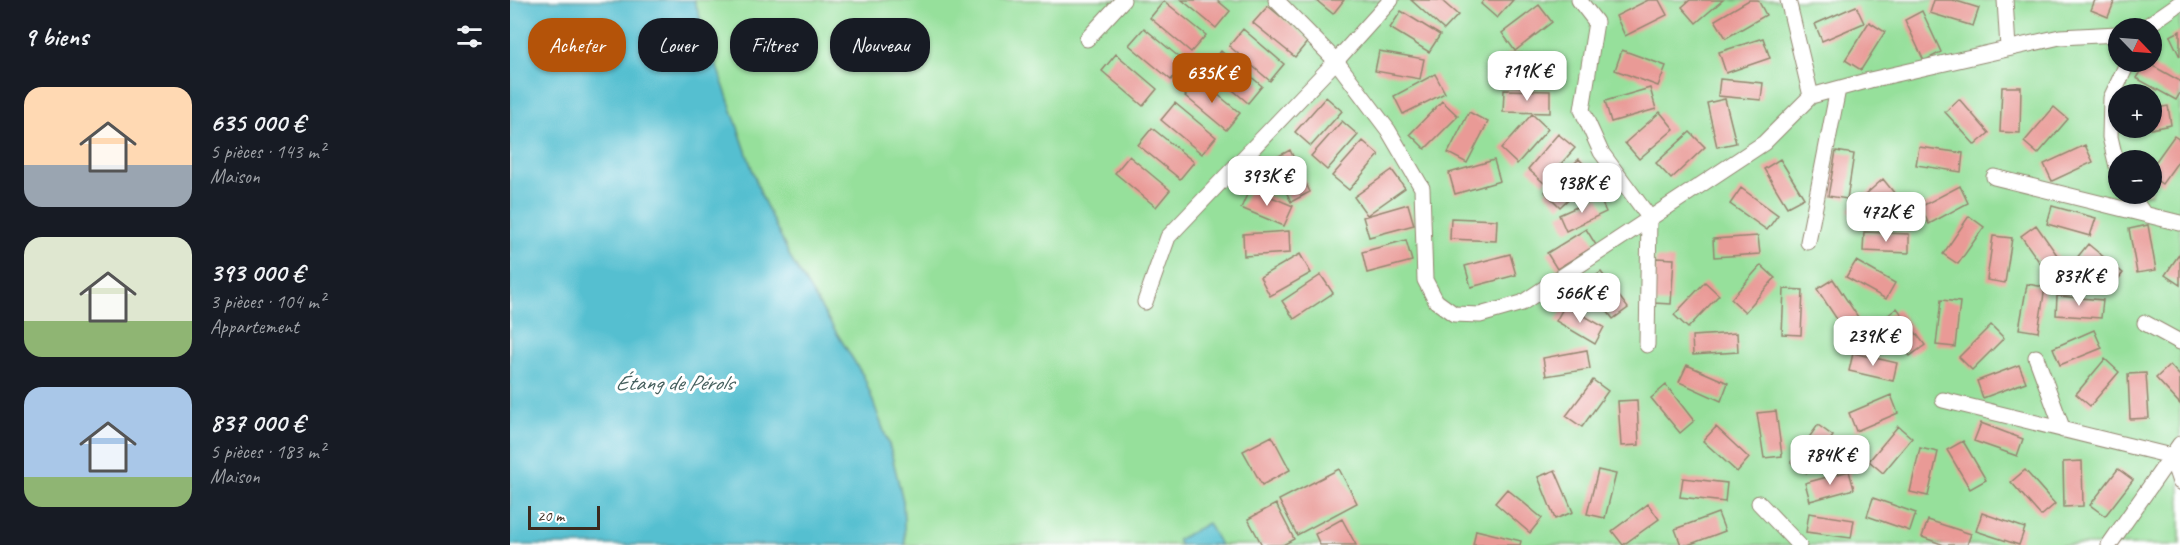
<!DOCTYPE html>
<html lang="fr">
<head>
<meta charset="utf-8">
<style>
	:root { --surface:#171b24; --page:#242831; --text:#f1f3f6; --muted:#9ea1a6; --accent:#b45309 }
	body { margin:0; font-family:Caveat,sans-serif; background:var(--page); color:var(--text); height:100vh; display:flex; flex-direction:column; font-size:22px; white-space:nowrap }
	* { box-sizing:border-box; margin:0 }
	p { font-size:20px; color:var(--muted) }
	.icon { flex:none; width:33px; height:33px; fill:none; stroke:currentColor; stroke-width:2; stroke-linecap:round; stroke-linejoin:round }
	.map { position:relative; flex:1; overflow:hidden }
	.details { display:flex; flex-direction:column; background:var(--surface); width:510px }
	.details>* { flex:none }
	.guide { position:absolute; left:18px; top:18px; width:570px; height:54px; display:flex; gap:12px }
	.needle { width:39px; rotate:115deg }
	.tools { position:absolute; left:1598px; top:18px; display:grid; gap:12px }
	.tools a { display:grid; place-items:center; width:54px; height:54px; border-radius:50%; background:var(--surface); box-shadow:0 2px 4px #0004; font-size:30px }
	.scale { position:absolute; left:18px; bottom:15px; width:72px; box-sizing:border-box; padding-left:6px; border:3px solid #3b2a1e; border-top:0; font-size:16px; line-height:21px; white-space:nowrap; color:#3b2a1e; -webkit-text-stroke:4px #fff; paint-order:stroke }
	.price { position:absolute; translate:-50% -51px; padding:0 14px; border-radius:12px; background:#fff; color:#222; font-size:20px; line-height:39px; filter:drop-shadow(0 2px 3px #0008) }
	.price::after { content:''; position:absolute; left:50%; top:36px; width:18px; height:14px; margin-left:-9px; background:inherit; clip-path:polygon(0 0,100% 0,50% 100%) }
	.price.on { background:var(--accent); color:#fff }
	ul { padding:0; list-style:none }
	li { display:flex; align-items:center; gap:18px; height:150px; padding:0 24px }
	li span { display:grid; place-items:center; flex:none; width:168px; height:120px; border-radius:18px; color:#555 }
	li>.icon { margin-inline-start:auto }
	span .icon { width:72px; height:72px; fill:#fffc; stroke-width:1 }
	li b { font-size:26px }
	h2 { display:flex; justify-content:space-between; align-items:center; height:72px; padding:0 24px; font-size:26px }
	.tag { padding:0 21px; border-radius:24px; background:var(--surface); box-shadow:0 2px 4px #0004; font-size:21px; line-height:54px }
	.tag.on { background:var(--accent); color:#fff }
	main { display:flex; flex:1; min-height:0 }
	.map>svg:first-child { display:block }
	.green { fill:#96e09b; stroke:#68855c; stroke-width:1.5; fill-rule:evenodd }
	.water { fill:#55bfd0; stroke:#487477; stroke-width:1.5 }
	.building { fill:#e99a96 }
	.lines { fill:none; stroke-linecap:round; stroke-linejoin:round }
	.lane-casing { stroke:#948670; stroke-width:17 }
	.lane { stroke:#fff; stroke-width:15 }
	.labels { text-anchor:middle; stroke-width:6; stroke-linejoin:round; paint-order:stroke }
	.water-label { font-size:22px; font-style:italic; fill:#445e5c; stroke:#fff }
</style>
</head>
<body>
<main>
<section class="details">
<h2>9 biens<svg class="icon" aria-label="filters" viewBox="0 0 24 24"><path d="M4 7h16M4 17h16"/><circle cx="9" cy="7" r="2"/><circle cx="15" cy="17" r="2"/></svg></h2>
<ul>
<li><span style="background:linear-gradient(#ffd9b3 65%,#9aa5b1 0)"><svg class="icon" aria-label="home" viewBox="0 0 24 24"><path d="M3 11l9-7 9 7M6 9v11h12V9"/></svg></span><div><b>635 000 €</b><p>5 pièces · 143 m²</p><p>Maison</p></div></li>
<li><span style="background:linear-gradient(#dfe7d0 70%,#8fb573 0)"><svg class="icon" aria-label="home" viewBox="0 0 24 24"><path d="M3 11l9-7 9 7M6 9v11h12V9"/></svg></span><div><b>393 000 €</b><p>3 pièces · 104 m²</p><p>Appartement</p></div></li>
<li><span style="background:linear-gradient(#a9c7e8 75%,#8fb573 0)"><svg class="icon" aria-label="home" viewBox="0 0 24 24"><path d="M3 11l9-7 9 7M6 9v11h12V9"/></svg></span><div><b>837 000 €</b><p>5 pièces · 183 m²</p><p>Maison</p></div></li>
</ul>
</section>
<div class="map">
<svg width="1670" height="545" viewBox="0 0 1670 545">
	<rect width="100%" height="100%" fill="#fff"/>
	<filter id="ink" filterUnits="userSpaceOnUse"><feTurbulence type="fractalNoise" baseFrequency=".0167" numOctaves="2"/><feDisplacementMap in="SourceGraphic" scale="12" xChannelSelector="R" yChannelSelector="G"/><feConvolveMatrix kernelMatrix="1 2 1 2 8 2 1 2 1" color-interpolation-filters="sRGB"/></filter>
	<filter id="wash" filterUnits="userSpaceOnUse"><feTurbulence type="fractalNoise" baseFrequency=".008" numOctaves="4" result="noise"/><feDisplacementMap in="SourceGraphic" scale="24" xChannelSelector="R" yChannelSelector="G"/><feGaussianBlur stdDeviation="1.35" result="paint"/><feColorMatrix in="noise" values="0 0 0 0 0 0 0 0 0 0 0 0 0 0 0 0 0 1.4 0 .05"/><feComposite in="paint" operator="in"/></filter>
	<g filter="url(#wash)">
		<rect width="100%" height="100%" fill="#ede2c2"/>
		<path class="green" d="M184,0H1670V545H395L393,501L380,448L354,377L282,261L251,195ZM1608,28H1641V62H1608ZM1608,94H1641V128H1608ZM1608,160H1641V194H1608Z"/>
		<path class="water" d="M0,0H184L251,195L282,261L354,377L380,448L393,501L395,545H0Z
			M698,523L710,545H670L667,540Z"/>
		<g id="blocks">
			<path class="building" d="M672,0H707L720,11L706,28Z
				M806,0H834L823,14Z
				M901,0H931L948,15L934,30Z
				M974,0H1003L987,18L971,4Z
				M1138,0H1149L1157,15L1115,36L1106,16Z
				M1180,0H1213L1186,23L1172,7Z
				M1239,0H1248L1256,15L1216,38L1205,20Z
				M1424,0H1443L1469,8L1463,26L1420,13Z
				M1585,0H1605L1598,17L1581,10Z
				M654,1L696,35L681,52L640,18Z
				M1029,5L1042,22L1005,51L992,33Z
				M758,6L799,40L785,57L743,23Z
				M1346,6L1354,23L1312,41L1305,24Z
				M891,11L930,35L919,52L880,28Z
				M1412,11L1431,52L1414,61L1395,20Z
				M1359,22L1375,32L1351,70L1335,60Z
				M634,28L675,62L661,80L619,45Z
				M733,29L774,64L760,81L719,46Z
				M1670,31V57L1660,36Z
				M1253,38L1260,58L1216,73L1209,52Z
				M1112,50L1156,66L1148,86L1105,70Z
				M711,51L752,86L738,103L697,68Z
				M869,51L914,59L910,79L865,71Z
				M998,53L1045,54L1044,76L998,75Z
				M606,54L647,89L633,106L592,71Z
				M1636,62L1670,81V93L1666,100L1626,78Z
				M925,74L935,93L893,114L884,96Z
				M689,79L730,113L716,130L675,96Z
				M1210,79L1253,83L1251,100L1208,96Z
				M1492,87H1511L1510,133L1490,132Z
				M1140,88L1146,109L1101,122L1095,101Z
				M994,90L1040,91V113L993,112Z
				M816,97L832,111L801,146L785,132Z
				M1215,99L1226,143L1207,147L1197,103Z
				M1449,99L1479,133L1465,145L1435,112Z
				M932,101L948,116L915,149L900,134Z
				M665,103L706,137L692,154L651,120Z
				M1658,106L1661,125L1641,129V109Z
				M1544,107L1558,119L1528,154L1514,142Z
				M959,112L978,122L957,163L938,153Z
				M1150,112L1164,129L1129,159L1115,143Z
				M1022,114L1038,129L1007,164L991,149Z
				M832,121L848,135L817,170L801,156Z
				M642,128L684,162L670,179L628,145Z
				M1180,132L1195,147L1161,179L1146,163Z
				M1048,134L1065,148L1034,183L1018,169Z
				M1664,136L1670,140V159L1652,184L1641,176V168Z
				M853,141L869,155L839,190L822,176Z
				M1575,145L1583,162L1542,181L1534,164Z
				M1409,147L1453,153L1451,172L1406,165Z
				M780,150L800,192L781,202L761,160Z
				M1326,151L1344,154L1337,199L1318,196Z
				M619,156L660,190L646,207L605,173Z
				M1069,159L1084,175L1050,207L1035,192Z
				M1270,159L1294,198L1277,207L1254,169Z
				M984,160L990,181L945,194L939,173Z
				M882,170L895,188L857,215L844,197Z
				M1373,179L1385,194L1351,224L1338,210Z
				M1450,186L1458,203L1419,224L1410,207Z
				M740,188L783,206L774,226L731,208Z
				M1231,188L1268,215L1257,230L1220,204Z
				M1089,197L1096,212L1056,231L1049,215Z
				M898,204L904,225L859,237L853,217Z
				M1542,206L1586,218L1580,236L1537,224Z
				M1459,216L1474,227L1448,264L1433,254Z
				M941,218L987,220L986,241L940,239Z
				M1526,225L1552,262L1537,273L1511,236Z
				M1638,225L1646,270L1627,273L1619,229Z
				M1076,229L1086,245L1047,269L1037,253Z
				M779,231L780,253L734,256L733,234Z
				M1354,232L1399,234V253L1353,251Z
				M1248,236L1250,254L1204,257L1203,239Z
				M1483,236L1502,238L1495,283L1477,280Z
				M896,240L902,261L857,273L852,252Z
				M1578,244L1613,273L1601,288L1566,259Z
				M1670,253V285L1655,275Z
				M790,254L801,273L760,296L750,277Z
				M1000,254L1006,275L961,287L955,266Z
				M1146,258L1164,259L1161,304L1143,303Z
				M1346,261L1385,283L1376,299L1336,277Z
				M1251,265L1265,278L1235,312L1221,299Z
				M1091,272L1118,308L1103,319L1076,283Z
				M811,275L823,293L784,319L772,301Z
				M1323,279L1348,317L1332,327L1307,289Z
				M1195,282L1209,295L1178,328L1164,315Z
				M1517,284L1535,287L1528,332L1509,329Z
				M1274,289L1293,290L1291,335L1272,334Z
				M1547,296L1593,300L1591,318L1546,315Z
				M1431,300L1450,302L1445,347L1426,345Z
				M1055,305L1094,327L1085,344L1046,321Z
				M1387,308L1415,345L1400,356L1372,320Z
				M1481,325L1494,338L1462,370L1449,357Z
				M1584,330L1592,348L1550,365L1543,348Z
				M1227,333L1228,352L1183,355L1182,336Z
				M1077,350L1080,369L1036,376L1033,358Z
				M1343,353L1387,363L1383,381L1339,371Z
				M1595,359L1609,372L1580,406L1566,394Z
				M1177,365L1218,383L1211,401L1169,382Z
				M1509,365L1516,382L1473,398L1467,381Z
				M1660,365L1670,376V404L1646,378Z
				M1636,373L1639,418L1620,419L1618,374Z
				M1083,380L1098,391L1072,427L1056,416Z
				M1156,385L1184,421L1170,433L1141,398Z
				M1381,395L1388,413L1346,431L1339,413Z
				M1127,400L1129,445L1111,446L1108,401Z
				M1266,411L1272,456L1254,458L1247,413Z
				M1471,423L1513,439L1507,456L1464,441Z
				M1308,425L1323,436L1297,473L1281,462Z
				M1388,426L1402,438L1373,473L1359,461Z
				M1206,427L1239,458L1227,472L1193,441Z
				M762,436L780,470L752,485L733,451Z
				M1453,441L1476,480L1460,489L1437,450Z
				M1410,448L1428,452L1418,496L1400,492Z
				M1572,461L1573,506L1554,507L1553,462Z
				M829,469L847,503L787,535L769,500Z
				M1608,469L1623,480L1595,516L1580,505Z
				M1045,470L1063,512L1045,519L1028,477Z
				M1088,470L1106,474L1095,518L1077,514Z
				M1515,470L1545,504L1531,516L1501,482Z
				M1339,471L1344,489L1300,501L1295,483Z
				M1173,478L1217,483L1215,502L1170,497Z
				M997,489L1032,518L1020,533L985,503Z
				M1363,498L1406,513L1400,531L1357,516Z
				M766,504L784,539L773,545H752L738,519Z
				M1138,504L1149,519L1113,545L1102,531Z
				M1208,513L1215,531L1178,545H1171L1165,529Z
				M1299,513L1344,520L1341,538L1296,532Z
				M1472,513L1515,528L1509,545L1466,531Z
				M832,519L846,545H810L805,534Z
				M1418,520L1461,534L1457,545H1434L1412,537Z
				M966,530L1011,541L1010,545H963Z"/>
		</g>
	</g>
	<g filter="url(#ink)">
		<use href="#blocks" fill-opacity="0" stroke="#948670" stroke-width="1.5"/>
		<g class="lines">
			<defs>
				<path id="lane" d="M766,0L826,61L881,0
					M1069,0L1086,22L1072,110L1091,152L1139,217L1137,345
					M1278,0L1301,96
					M1495,0L1498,48
					M1634,28L1670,3
					M577,39L613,0
					M1608,171L1600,137L1601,98L1618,62
					M1484,177L1670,223
					M1620,194L1634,214
					M1298,242L1328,89
					M635,302L658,237L826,61L878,130L912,188L915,280L926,301L944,314L970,315L1012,303L1254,143L1301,96L1360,80L1550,37L1608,34
					M1635,323L1670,342
					M1526,357L1553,430
					M1433,400L1661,456L1670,482
					M1249,503L1289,545
					M1599,545L1670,444"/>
			</defs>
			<use href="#lane" class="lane-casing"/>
			<use href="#lane" class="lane"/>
		</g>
	</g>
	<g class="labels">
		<g class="water-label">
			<text x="164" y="390">Étang de Pérols</text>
		</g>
	</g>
</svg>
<div class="tools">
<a><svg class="needle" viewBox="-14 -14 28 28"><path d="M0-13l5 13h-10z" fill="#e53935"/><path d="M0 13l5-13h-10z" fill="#9ea1a6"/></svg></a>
<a>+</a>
<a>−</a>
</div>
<div class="scale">20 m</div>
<b class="price" style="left:1017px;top:102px">719K €</b>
<b class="price on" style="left:702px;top:104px">635K €</b>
<b class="price" style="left:757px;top:207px">393K €</b>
<b class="price" style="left:1072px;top:214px">938K €</b>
<b class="price" style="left:1376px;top:243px">472K €</b>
<b class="price" style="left:1569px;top:307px">837K €</b>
<b class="price" style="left:1070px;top:324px">566K €</b>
<b class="price" style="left:1363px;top:367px">239K €</b>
<b class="price" style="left:1320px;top:486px">784K €</b>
<div class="guide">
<a class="tag on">Acheter</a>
<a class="tag">Louer</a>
<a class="tag">Filtres</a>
<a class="tag">Nouveau</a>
</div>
</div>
</main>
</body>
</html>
